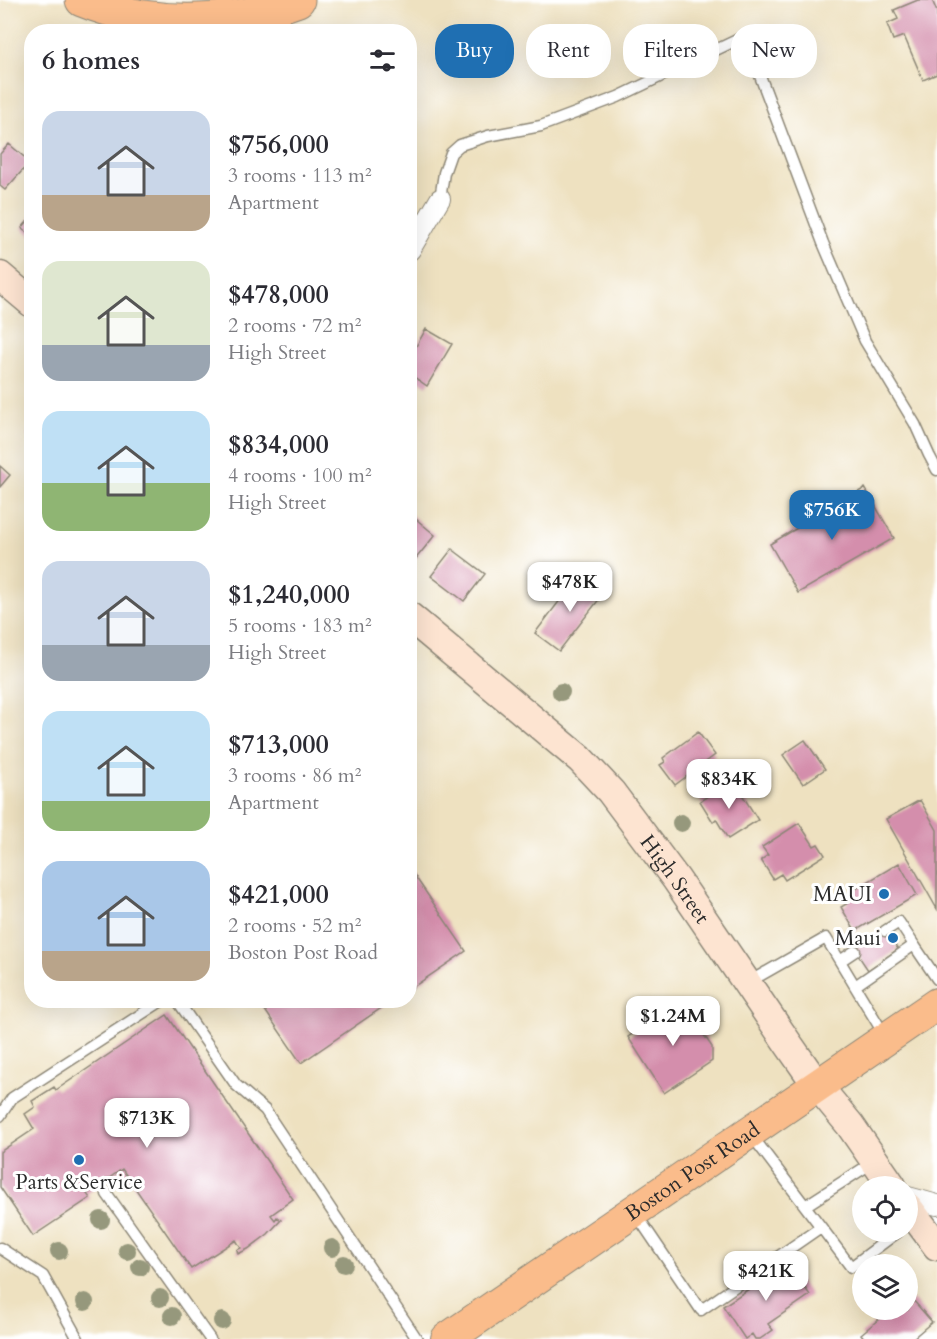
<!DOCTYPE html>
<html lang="en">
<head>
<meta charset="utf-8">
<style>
	:root { --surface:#fff; --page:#f7f7f7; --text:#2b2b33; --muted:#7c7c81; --accent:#1f6fb2 }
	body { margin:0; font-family:Cardo,serif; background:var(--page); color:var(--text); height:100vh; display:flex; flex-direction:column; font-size:22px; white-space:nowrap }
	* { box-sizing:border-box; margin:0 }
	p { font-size:20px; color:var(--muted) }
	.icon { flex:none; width:33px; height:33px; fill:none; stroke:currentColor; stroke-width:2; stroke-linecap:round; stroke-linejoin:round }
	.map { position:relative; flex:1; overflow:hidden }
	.drawer { position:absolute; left:24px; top:24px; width:393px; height:984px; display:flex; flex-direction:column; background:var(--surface); border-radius:24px; box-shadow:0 6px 24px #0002 }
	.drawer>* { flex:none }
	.top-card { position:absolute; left:435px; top:24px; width:411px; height:54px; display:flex; gap:12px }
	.buttons { position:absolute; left:852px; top:1176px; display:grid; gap:12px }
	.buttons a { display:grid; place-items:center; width:66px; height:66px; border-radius:50%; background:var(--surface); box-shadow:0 6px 24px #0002; font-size:30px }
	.price { position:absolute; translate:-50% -51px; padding:0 14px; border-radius:12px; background:#fff; color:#222; font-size:20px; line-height:39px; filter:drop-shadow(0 2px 3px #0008) }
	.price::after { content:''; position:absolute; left:50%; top:36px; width:18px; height:14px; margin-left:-9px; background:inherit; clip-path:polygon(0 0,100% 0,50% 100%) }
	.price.current { background:var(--accent); color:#fff }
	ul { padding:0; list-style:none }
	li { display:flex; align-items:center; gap:18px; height:150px; padding:0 18px }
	li span { display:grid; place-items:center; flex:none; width:168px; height:120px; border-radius:18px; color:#555 }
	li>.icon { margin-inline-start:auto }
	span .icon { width:72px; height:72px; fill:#fffc; stroke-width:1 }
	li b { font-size:26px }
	h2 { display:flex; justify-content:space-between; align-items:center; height:72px; padding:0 18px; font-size:26px }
	.tag { padding:0 21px; border-radius:24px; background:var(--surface); box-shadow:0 6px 24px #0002; font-size:21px; line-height:54px }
	.tag.current { background:var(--accent); color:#fff }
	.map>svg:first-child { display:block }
	.building { fill:#d48eac }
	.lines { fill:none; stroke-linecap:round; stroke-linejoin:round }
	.service-casing { stroke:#8c8676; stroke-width:13 }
	.minor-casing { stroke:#8c8676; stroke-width:22 }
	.secondary-casing { stroke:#8c8676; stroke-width:31 }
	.primary-casing { stroke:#8c8676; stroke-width:34 }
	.motorway-casing { stroke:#8c8676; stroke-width:35 }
	.service { stroke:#fff; stroke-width:10 }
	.minor { stroke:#fff; stroke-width:20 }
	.secondary { stroke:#fde4d1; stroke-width:28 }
	.primary { stroke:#fabc8b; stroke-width:32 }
	.motorway { stroke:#fabc8b; stroke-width:33 }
	.tree { fill:#96987c }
	.poi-dot { fill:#1f6fb2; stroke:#fff; stroke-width:2 }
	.labels { text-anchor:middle; stroke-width:6; stroke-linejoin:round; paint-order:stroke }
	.street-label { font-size:21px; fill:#2b2b2b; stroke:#fff }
	.poi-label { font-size:21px; fill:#2b2b2b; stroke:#fff; text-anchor:end }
</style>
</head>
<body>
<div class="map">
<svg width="937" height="1339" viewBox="0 0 937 1339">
	<rect width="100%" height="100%" fill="#fff"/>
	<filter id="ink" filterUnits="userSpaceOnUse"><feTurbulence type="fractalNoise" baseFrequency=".0167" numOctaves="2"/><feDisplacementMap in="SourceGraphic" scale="12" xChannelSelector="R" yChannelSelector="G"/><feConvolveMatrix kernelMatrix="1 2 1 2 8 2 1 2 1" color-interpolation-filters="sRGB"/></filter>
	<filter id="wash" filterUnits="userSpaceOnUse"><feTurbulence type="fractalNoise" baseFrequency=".008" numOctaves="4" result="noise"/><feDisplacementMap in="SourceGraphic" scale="24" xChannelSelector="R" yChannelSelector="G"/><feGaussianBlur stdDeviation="1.35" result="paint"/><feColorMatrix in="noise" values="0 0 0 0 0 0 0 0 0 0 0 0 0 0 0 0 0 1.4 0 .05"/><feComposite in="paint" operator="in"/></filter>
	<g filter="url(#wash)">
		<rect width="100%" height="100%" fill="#eee1c0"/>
		<g id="blocks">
			<path class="building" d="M918,0H932L937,12V74L923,80L904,36L893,40L887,24L898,19L894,10Z
				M9,144L30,162L5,190L0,186V154Z
				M32,216V236L22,228Z
				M426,329L452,344L427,386L410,374V357Z
				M32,429V441L26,435Z
				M0,466L10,475L0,487Z
				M865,488L894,538L798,593L770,544Z
				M410,514L435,535L414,561L410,557Z
				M452,549L485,574L464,601L431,576Z
				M580,574L604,593L559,651L535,633Z
				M698,732L715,755L675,785L660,765L665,762L663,758Z
				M805,740L825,769L803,784L783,755Z
				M733,780L758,820L728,839L716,819L713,822L700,801Z
				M920,800L937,830V909L886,819Z
				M799,823L814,846L818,844L825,855L785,880L781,874L773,879L761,860L768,855L762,847Z
				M899,863L917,895L855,931L841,907L848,903L844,896Z
				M410,869L466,951L410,989Z
				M884,929L898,949L868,970L854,949Z
				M258,1000H393L301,1063Z
				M681,1001L712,1047V1061L664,1093L628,1037Z
				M167,1015L293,1199L271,1215L275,1220L277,1217L281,1220L268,1234L248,1249L238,1254L237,1250L241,1248L236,1240L191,1269L122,1169L87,1194L90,1198L33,1236L0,1187V1152L34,1129L25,1114L35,1107L32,1101L54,1087L56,1090Z
				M788,1263L810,1295L768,1324L773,1330L760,1339H755L752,1334L745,1339L723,1306Z
				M913,1300L932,1322L912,1339H865L861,1334L890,1310H908V1304Z"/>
		</g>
	</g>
	<g filter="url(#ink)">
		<use href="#blocks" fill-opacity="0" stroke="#8c8676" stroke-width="1.5"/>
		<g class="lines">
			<defs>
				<path id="service" d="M440,199L444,173L451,153L460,145L488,136L541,126L618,97L745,36L823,243L865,341L915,424L929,455L937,470
					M885,931L899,922L914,945
					M840,961L855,951
					M747,983L826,938L885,1036
					M855,986L914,945L937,979
					M177,1000L236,1085L265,1110L417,1339
					M0,1116L12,1098L163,1000
					M107,1194L210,1339
					M805,1206L875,1161
					M636,1214L701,1310L821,1227L752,1136
					M821,1227L851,1267L898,1232
					M0,1248L43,1276L78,1339"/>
				<path id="minor" d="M410,250L440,199
					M908,1197L937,1205"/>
				<g id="secondary">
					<path d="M0,276L32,303"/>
					<path id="s1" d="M410,617L580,759L611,792L676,879L789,1045L817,1085L850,1125L892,1186"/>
					<path d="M908,1207L937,1246"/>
				</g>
				<g id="primary">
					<path id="s2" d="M447,1339L937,1004"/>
				</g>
				<path id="motorway" d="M82,0C150,28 229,26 298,0"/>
			</defs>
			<use href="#service" class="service-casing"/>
			<use href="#minor" class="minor-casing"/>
			<use href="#secondary" class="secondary-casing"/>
			<use href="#primary" class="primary-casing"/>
			<use href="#motorway" class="motorway-casing"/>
			<use href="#service" class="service"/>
			<use href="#minor" class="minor"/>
			<use href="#secondary" class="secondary"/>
			<use href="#primary" class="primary"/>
			<use href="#motorway" class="motorway"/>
		</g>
		<g class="tree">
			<circle cx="561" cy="692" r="9"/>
			<circle cx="681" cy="823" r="9"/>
			<circle cx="101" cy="1220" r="9"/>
			<circle cx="332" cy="1248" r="9"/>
			<circle cx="59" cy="1251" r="9"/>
			<circle cx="127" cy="1251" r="9"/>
			<circle cx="344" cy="1264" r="9"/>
			<circle cx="140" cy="1267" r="9"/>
			<circle cx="160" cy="1298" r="9"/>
			<circle cx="85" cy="1302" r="9"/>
			<circle cx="172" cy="1316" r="9"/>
			<circle cx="222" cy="1321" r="9"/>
		</g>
	</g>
	<g class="poi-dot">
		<circle cx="884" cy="894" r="6"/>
		<circle cx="893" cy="938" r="6"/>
		<circle cx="79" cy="1160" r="6"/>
	</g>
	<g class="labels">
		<g class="street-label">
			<text dy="7" stroke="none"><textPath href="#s1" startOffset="375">High Street</textPath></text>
			<text dy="7" stroke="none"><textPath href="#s2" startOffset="297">Boston Post Road</textPath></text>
		</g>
		<g class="poi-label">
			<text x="872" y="901">MAUI</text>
			<text x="881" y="945">Maui</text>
			<text x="79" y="1189" text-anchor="middle">Parts &amp;Service</text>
		</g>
	</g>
</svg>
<div class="buttons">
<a><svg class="icon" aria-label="locate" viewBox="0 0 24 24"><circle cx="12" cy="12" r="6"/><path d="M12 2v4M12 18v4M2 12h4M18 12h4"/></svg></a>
<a><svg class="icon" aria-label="layers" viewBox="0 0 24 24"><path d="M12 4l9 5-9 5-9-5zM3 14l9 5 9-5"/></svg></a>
</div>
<b class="price current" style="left:832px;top:541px">$756K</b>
<b class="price" style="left:570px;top:613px">$478K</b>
<b class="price" style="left:729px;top:810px">$834K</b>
<b class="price" style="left:673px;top:1047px">$1.24M</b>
<b class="price" style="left:147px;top:1149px">$713K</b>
<b class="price" style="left:766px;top:1302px">$421K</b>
<div class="top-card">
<a class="tag current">Buy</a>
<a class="tag">Rent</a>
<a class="tag">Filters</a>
<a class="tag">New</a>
</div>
<section class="drawer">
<h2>6 homes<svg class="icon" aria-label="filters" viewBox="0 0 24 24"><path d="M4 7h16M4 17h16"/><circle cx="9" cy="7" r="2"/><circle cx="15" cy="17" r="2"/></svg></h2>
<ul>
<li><span style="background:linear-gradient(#c9d6e8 70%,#b9a48a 0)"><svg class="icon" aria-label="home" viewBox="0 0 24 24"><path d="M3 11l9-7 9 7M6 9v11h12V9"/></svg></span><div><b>$756,000</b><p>3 rooms · 113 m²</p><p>Apartment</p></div></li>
<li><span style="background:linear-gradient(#dfe7d0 70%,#9aa5b1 0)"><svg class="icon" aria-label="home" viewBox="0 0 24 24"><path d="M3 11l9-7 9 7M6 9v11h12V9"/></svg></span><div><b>$478,000</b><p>2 rooms · 72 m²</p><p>High Street</p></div></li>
<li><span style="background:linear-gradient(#bfe0f5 60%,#8fb573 0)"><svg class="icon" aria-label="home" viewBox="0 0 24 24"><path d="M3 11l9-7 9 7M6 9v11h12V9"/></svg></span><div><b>$834,000</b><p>4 rooms · 100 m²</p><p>High Street</p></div></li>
<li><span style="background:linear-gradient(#c9d6e8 70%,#9aa5b1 0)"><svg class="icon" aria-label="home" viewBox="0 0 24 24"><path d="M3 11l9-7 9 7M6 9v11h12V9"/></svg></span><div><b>$1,240,000</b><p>5 rooms · 183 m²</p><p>High Street</p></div></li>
<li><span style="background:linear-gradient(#bfe0f5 75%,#8fb573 0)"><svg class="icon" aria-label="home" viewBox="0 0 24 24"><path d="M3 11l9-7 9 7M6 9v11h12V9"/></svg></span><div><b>$713,000</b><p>3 rooms · 86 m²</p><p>Apartment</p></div></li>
<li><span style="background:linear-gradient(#a9c7e8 75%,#b9a48a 0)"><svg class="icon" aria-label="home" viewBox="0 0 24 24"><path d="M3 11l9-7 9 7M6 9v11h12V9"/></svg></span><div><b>$421,000</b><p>2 rooms · 52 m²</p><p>Boston Post Road</p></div></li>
</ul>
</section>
</div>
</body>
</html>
